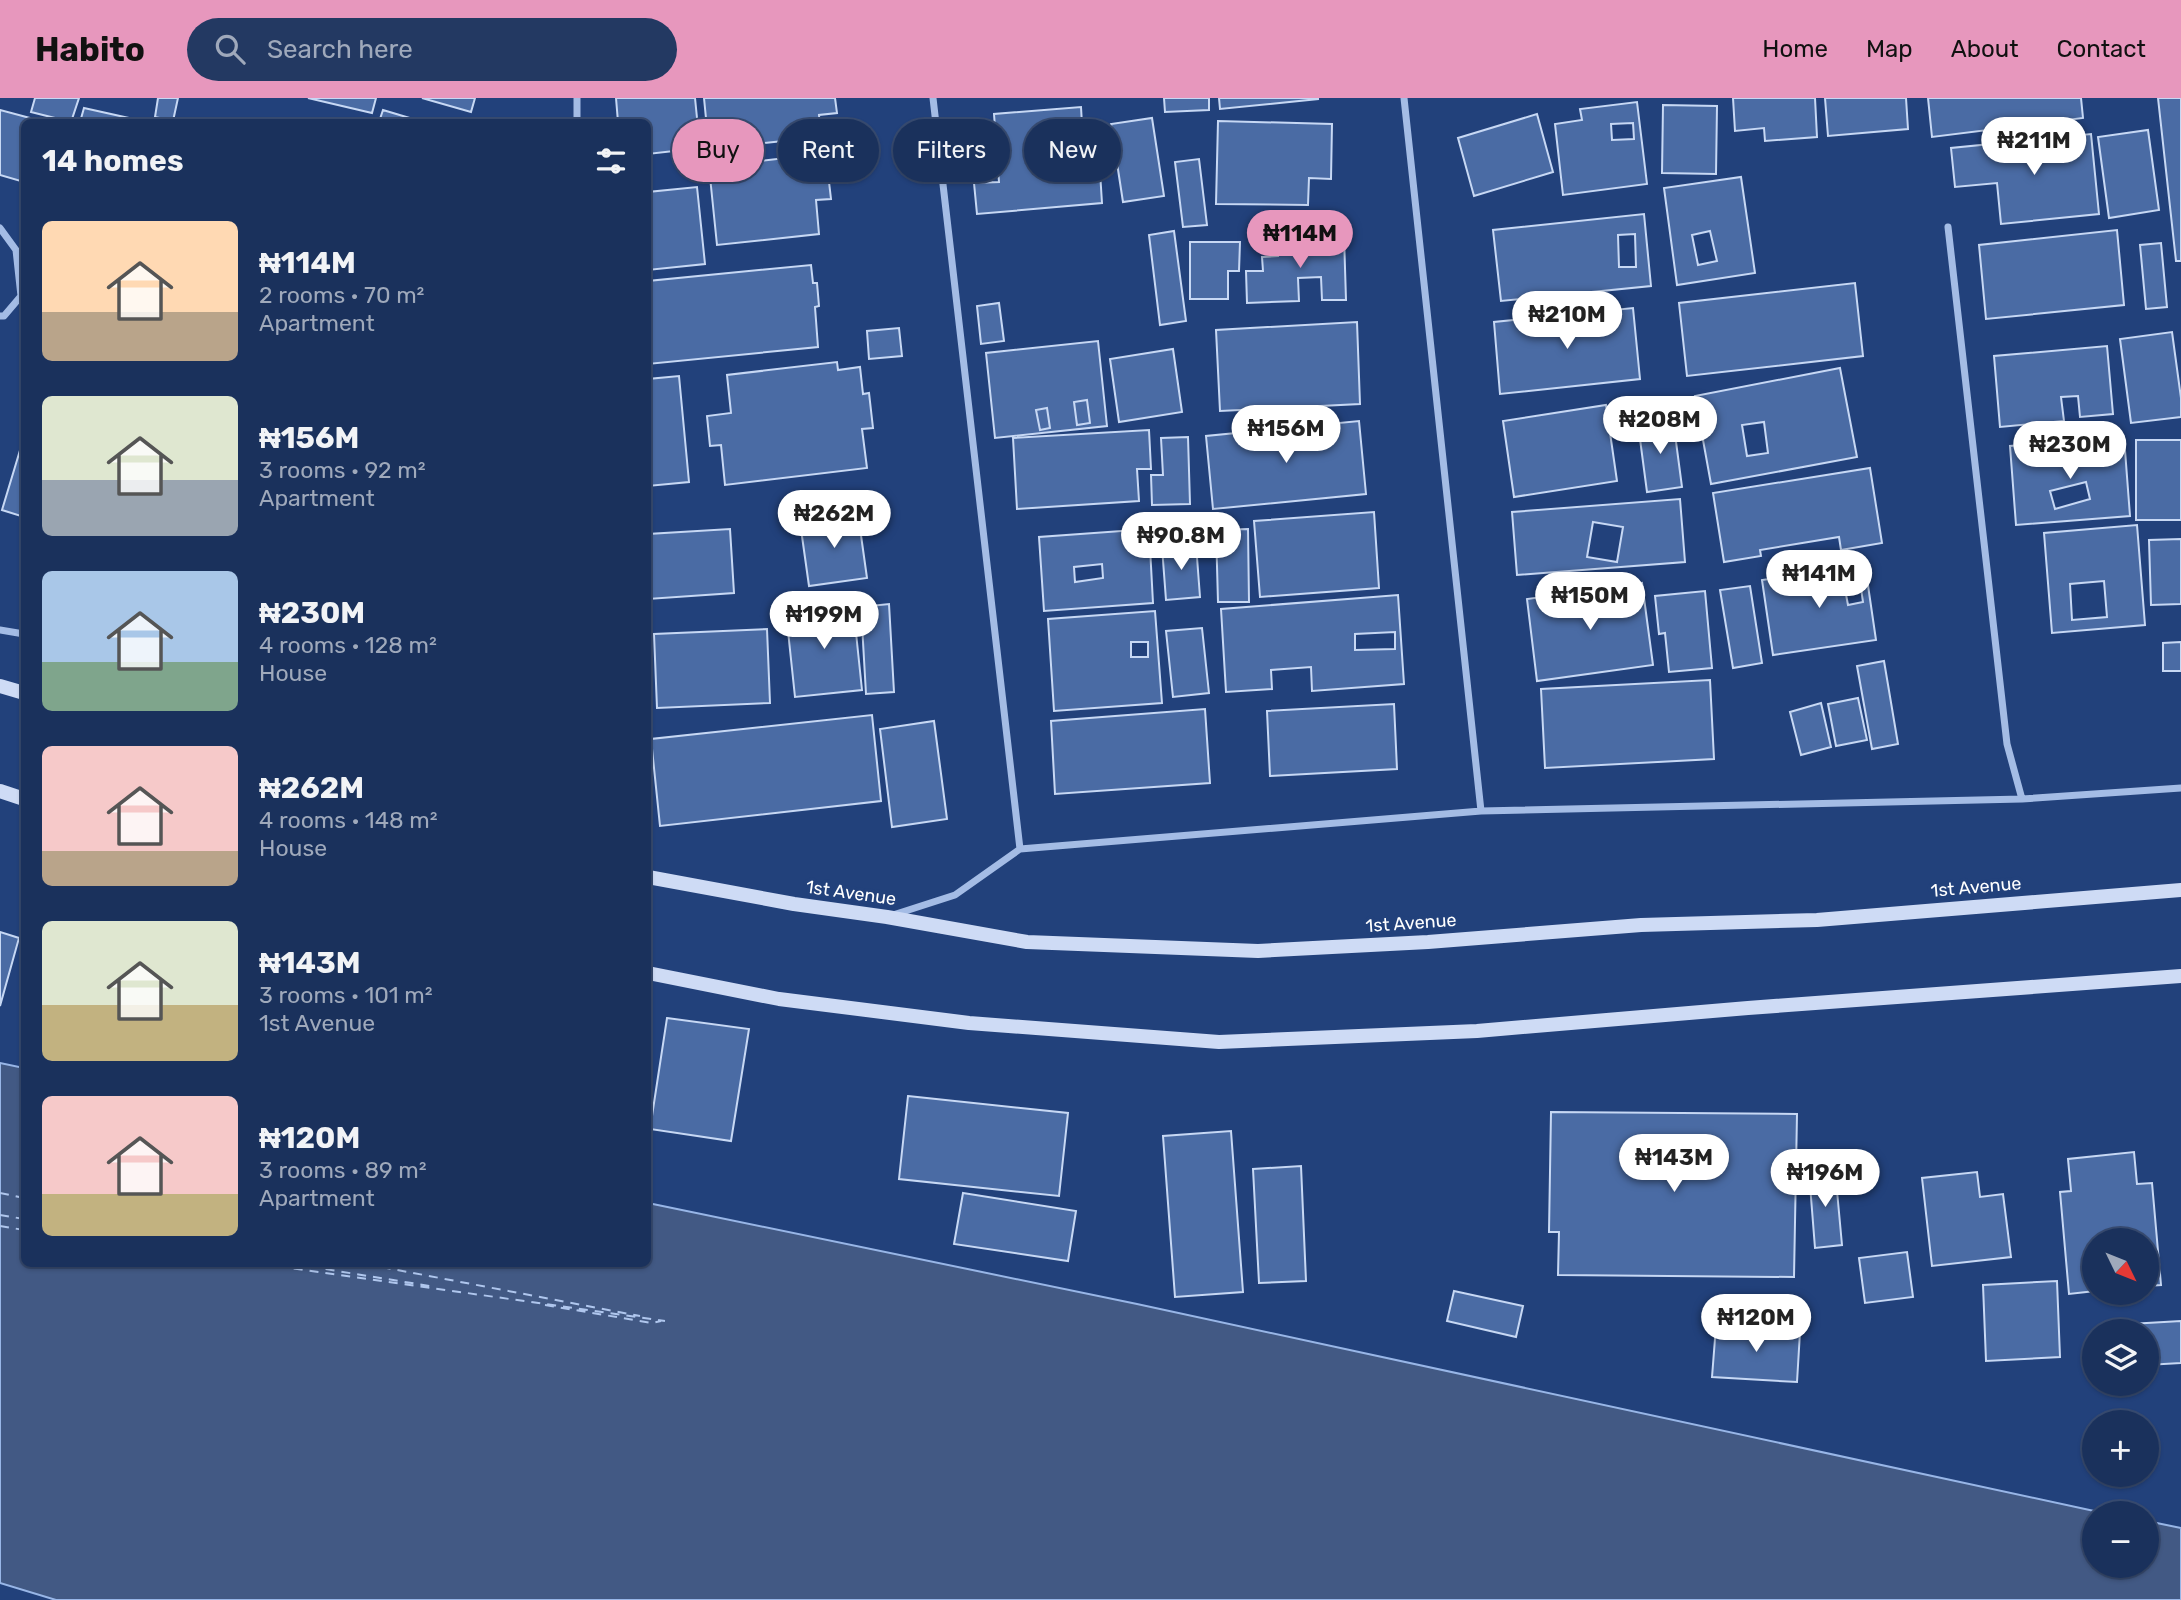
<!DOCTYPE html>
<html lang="en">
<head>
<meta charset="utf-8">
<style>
	:root { --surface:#1a315c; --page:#233962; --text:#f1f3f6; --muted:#9fa9bb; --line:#384c72; --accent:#e797bd }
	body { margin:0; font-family:Rubik,sans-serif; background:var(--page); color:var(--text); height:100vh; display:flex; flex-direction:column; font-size:26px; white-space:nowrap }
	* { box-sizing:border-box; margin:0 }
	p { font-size:23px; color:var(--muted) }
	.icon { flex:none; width:38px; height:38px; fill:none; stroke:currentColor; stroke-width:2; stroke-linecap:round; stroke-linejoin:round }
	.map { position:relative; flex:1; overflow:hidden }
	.sheet { position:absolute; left:21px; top:21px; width:630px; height:1148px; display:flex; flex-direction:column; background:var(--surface); border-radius:10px; box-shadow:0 2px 5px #0004,0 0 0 2px var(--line) }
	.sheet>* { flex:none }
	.banner { position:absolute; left:672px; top:21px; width:665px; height:63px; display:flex; gap:14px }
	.needle { width:46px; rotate:133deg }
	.controls { position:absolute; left:2082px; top:1130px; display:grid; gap:14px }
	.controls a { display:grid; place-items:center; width:77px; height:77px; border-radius:50%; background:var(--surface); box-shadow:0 2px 5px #0004,0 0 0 2px var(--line); font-size:35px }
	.price { position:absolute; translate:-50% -60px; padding:0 16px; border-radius:24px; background:#fff; color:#222; font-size:23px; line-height:46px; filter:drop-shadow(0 2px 4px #0008) }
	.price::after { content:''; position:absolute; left:50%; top:42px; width:21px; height:16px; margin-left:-10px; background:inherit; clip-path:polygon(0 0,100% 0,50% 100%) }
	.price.on { background:var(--accent); color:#111 }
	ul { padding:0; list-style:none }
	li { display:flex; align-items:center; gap:21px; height:175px; padding:0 21px }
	li span { display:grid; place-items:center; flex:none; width:196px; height:140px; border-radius:10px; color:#555 }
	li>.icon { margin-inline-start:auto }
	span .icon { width:84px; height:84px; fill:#fffc; stroke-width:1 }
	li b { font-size:30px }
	h2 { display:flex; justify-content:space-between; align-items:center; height:84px; padding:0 21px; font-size:30px }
	.chip { padding:0 24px; border-radius:32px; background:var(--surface); box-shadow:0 2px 5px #0004,0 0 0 2px var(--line); font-size:24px; line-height:63px }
	.chip.on { background:var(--accent); color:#111 }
	header { display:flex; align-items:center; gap:42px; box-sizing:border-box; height:98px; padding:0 35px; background:var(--accent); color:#111 }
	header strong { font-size:33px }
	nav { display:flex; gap:38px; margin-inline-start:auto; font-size:24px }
	.search { width:490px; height:63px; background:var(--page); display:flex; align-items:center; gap:18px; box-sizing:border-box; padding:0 24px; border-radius:38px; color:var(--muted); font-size:26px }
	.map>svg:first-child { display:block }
	.water { fill:#425984; stroke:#98b6e7; stroke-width:2 }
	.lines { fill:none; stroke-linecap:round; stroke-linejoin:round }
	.ferry { stroke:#afc6ed; stroke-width:2; stroke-dasharray:9 7; stroke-linecap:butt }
	.building { fill:#4a6ba4; stroke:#c7d8f4; stroke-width:2; fill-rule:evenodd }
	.street { stroke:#a4bce5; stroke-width:7 }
	.secondary { stroke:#cedbf5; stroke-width:14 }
	.labels { text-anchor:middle; stroke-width:7; stroke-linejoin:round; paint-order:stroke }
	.street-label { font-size:18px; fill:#fff; stroke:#22417b }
</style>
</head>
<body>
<header>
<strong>Habito</strong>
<div class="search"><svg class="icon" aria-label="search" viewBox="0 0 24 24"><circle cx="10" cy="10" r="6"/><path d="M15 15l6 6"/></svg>Search here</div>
<nav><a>Home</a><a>Map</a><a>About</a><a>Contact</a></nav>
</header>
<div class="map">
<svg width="2181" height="1502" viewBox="0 0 2181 1502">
	<rect width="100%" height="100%" fill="#22417b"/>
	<path class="water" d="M0,965L24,970V1166H648V1105L1137,1206L2108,1416H2095V1468H2147V1423L2181,1430V1502H56L0,1485Z"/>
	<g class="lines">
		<path class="ferry" d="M0,1095L24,1100
			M0,1117L24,1121
			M0,1128L24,1132
			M262,1166L665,1223
			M294,1166L436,1189
			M366,1166L640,1218
			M545,1207L652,1225L661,1223"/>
	</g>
	<path class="building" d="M35,0H79L71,24L31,14Z
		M158,0H178L173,23L155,19Z
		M308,0H376L372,15Z
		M422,0H475L471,14Z
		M616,0H695L700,50L648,56V24H618Z
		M704,0H835L837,15L819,17L821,39L709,51Z
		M1164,0H1209V12L1165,14Z
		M1219,0H1318V1L1220,11Z
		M1733,0H1815L1817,39L1765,43L1764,30L1735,33Z
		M1825,0H1906L1908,31L1828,38Z
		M1928,0H2081L2083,20L1932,39Z
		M2158,0H2181V163H2176Z
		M1637,4L1647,86L1563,97L1555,26L1582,22L1580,11ZM1633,25L1634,41L1612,42L1611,26Z
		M1663,7L1717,8L1716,76L1662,75Z
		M1081,9L1083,44L1098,43L1102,105L977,116L974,85L999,84L994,16Z
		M84,10L147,24H80Z
		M0,12L45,24H24V84L0,77Z
		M383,12L423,24H379Z
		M1537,16L1553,74L1474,98L1458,40Z
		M1152,20L1164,98L1123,104L1111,26Z
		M1218,23L1332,26L1331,81L1309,80L1308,107L1216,106Z
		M2148,32L2159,112L2109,120L2098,39Z
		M2091,36L2099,116L2001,126L1997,85L1955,89L1951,50Z
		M811,57L813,68L827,67L831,101L816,102L819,136L717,147L709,69Z
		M1199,61L1207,127L1183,129L1175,64Z
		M1741,79L1755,175L1677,187L1664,90ZM1710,133L1717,163L1698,167L1692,137Z
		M697,89L705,166L648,172V94Z
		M1644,116L1651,188L1501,203L1493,132ZM1635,136L1636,169H1619L1618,137Z
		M2117,132L2124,207L1986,221L1979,147Z
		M1174,133L1186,223L1160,227L1149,137Z
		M1344,138L1346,202H1322L1321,179L1298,180L1299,203L1247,205L1246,173H1263L1262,159L1278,158V141Z
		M1190,144H1240L1239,173H1228V201H1190Z
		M2161,145L2167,209L2146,211L2140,147Z
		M811,167L813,185H817L819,208L815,209L818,249L648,266V183Z
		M1855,185L1863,258L1687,278L1679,205Z
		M999,205L1004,243L981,246L977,208Z
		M1633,210L1640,281L1500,296L1494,224Z
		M1357,224L1360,306L1220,313L1216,232Z
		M899,230L902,258L869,261L867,233Z
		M2172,234L2181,300V319L2131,325L2120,241Z
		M1098,243L1107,328L995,340L986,255ZM1087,302L1090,325L1077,327L1074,304ZM1047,310L1050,330L1040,332L1036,312Z
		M2107,248L2113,316L2080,319L2078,298L2061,299L2064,323L2000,329L1994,258Z
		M1173,251L1182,314L1119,324L1110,261Z
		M837,264L838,272L860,269L863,296L869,295L873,330L862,331L867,370L725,387L721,347L710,348L707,318L731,315L727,277Z
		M1840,270L1857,359L1711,386L1695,298ZM1764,324L1768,355L1747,358L1742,327Z
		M679,278L689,384L648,388V281Z
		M1087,302L1090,325L1077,327L1074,304Z
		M1606,307L1617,383L1514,399L1503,323Z
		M1047,310L1050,330L1040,332L1036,312Z
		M1673,321L1682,389L1647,394L1638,326Z
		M1359,323L1366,396L1213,411L1206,338Z
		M1149,332L1151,371H1137L1139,403L1017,411L1013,340Z
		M24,339V419L2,412Z
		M1188,339L1190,406L1152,407L1151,377H1163L1161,340Z
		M2124,339L2130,418L2016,427L2010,348ZM2086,384L2090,401L2055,411L2050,393Z
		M2136,342H2181V422H2136Z
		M1870,370L1882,445L1841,452L1839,439L1760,452L1761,458L1724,464L1713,395Z
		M1680,401L1685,464L1517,477L1512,414ZM1593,424L1623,429L1617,464L1587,459Z
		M1374,414L1379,490L1260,499L1254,423Z
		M858,416L867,480L809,488L800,424Z
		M2137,427L2145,527L2052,535L2044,435ZM2104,483L2107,519L2072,522L2070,486Z
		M730,431L734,495L648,501V436Z
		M1149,431L1153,505L1044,513L1039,439ZM1102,466L1103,480L1075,484L1074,469Z
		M1248,431L1249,504H1218L1216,432Z
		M2181,441V506L2151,507L2149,442Z
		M1196,446L1200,499L1166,502L1162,449Z
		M1865,467L1876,542L1773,557L1762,482ZM1860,484L1863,504L1848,507L1844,486Z
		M1642,485L1653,567L1537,583L1527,501Z
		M1750,488L1762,565L1733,570L1720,492Z
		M1705,493L1712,570L1669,574L1665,535L1659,536L1655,498Z
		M1398,497L1404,586L1312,593L1311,569L1271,572L1272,591L1226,594L1221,511ZM1395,534V551L1355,552V536Z
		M853,506L862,592L795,599L786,514Z
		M889,506L894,594L866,596L861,509Z
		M1155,513L1162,605L1054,613L1048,521ZM1131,544H1148V559H1131Z
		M1202,530L1209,595L1173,599L1166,533Z
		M767,531L770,605L657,610L654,536Z
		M2181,544V573H2163V545Z
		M1884,563L1898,646L1872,651L1857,568Z
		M1710,582L1714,661L1545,670L1541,591Z
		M1858,600L1867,642L1836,648L1828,606Z
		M1821,605L1831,649L1801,657L1790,614Z
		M1394,606L1397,671L1270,678L1267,613Z
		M1205,611L1210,685L1055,696L1051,623Z
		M872,617L881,703L660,728L651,641Z
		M934,623L947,721L892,729L880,631Z
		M0,834L19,840L0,908Z
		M667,920L749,931L731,1043L650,1031Z
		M908,998L1068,1015L1059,1098L899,1081Z
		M1551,1014L1797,1016L1794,1179L1558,1177L1559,1134H1549Z
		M1231,1033L1243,1194L1175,1199L1163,1038Z
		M2134,1054L2137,1086L2152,1085L2161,1187L2147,1188V1143H2095V1193L2069,1196L2060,1094L2071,1093L2068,1061Z
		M1301,1068L1306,1183L1259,1185L1253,1071Z
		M1835,1071L1842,1147L1815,1150L1809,1074Z
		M1977,1074L1980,1099L2003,1096L2011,1159L1932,1168L1922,1080Z
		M963,1095L1076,1113L1068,1163L954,1146Z
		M1907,1154L1913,1199L1865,1205L1859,1160Z
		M2057,1183L2060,1259L1986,1263L1983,1187Z
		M1454,1193L1523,1208L1516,1239L1447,1223Z
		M2181,1223V1265L2147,1267V1234H2113V1227Z
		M1716,1228L1800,1234L1797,1284L1712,1279Z"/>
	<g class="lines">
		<path class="street" d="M933,0L1020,751
			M1404,0L1481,713
			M577,24V0
			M1948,129L2007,646L2022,701
			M0,130L16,152L21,198L4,218H0
			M0,532L24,536
			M893,817L955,797L1020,751L1481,713L2022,701L2181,690"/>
		<path class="secondary" d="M0,588L24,595
			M0,693L24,701
			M648,779L794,806L887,819L1027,844L1258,853L1428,844L1641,827L1817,822L2181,792
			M648,875L779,901L969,925L1219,944L1477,933L1748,910L2181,878"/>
	</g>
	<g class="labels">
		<g class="street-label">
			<text transform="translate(1976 789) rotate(-5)" y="6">1st Avenue</text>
			<text transform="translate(851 795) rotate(8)" y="6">1st Avenue</text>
			<text transform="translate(1411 825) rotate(-4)" y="6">1st Avenue</text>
		</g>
	</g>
</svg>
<div class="controls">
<a><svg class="needle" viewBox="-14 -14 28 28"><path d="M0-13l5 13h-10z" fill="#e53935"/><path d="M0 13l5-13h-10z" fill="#9fa9bb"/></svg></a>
<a><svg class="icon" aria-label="layers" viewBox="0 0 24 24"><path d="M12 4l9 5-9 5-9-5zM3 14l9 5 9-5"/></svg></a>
<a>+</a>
<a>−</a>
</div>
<b class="price" style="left:2034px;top:79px">₦211M</b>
<b class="price on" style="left:1300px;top:172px">₦114M</b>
<b class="price" style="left:1567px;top:253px">₦210M</b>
<b class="price" style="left:1660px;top:358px">₦208M</b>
<b class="price" style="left:1286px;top:367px">₦156M</b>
<b class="price" style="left:2070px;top:383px">₦230M</b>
<b class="price" style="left:834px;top:452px">₦262M</b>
<b class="price" style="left:1181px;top:474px">₦90.8M</b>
<b class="price" style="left:1819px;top:512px">₦141M</b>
<b class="price" style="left:1590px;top:534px">₦150M</b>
<b class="price" style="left:824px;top:553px">₦199M</b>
<b class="price" style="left:1674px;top:1096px">₦143M</b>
<b class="price" style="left:1825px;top:1111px">₦196M</b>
<b class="price" style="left:1756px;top:1256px">₦120M</b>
<div class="banner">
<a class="chip on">Buy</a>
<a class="chip">Rent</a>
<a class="chip">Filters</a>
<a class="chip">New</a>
</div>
<section class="sheet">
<h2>14 homes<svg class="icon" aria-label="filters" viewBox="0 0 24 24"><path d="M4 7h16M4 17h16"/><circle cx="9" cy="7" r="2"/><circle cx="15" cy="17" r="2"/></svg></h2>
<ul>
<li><span style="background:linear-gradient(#ffd9b3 65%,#b9a48a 0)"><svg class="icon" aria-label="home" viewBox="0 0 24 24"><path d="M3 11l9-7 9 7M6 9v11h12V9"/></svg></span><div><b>₦114M</b><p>2 rooms · 70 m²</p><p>Apartment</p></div></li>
<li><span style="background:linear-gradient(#dfe7d0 60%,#9aa5b1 0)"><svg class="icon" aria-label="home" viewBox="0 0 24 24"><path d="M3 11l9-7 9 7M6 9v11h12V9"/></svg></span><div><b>₦156M</b><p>3 rooms · 92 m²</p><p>Apartment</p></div></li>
<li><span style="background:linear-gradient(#a9c7e8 65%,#7fa58c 0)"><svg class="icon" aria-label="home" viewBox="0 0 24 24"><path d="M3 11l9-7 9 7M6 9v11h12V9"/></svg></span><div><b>₦230M</b><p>4 rooms · 128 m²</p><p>House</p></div></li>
<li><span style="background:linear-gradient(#f6c9c9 75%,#b9a48a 0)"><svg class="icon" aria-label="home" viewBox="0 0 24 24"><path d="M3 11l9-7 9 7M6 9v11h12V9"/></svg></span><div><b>₦262M</b><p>4 rooms · 148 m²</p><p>House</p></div></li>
<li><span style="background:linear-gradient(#dfe7d0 60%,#c2b280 0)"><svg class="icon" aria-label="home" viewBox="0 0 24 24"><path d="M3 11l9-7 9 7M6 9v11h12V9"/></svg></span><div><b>₦143M</b><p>3 rooms · 101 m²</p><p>1st Avenue</p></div></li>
<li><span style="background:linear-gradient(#f6c9c9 70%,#c2b280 0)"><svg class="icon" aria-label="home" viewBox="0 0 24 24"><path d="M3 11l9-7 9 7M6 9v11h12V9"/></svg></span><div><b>₦120M</b><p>3 rooms · 89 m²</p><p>Apartment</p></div></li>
</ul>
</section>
</div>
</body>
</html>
